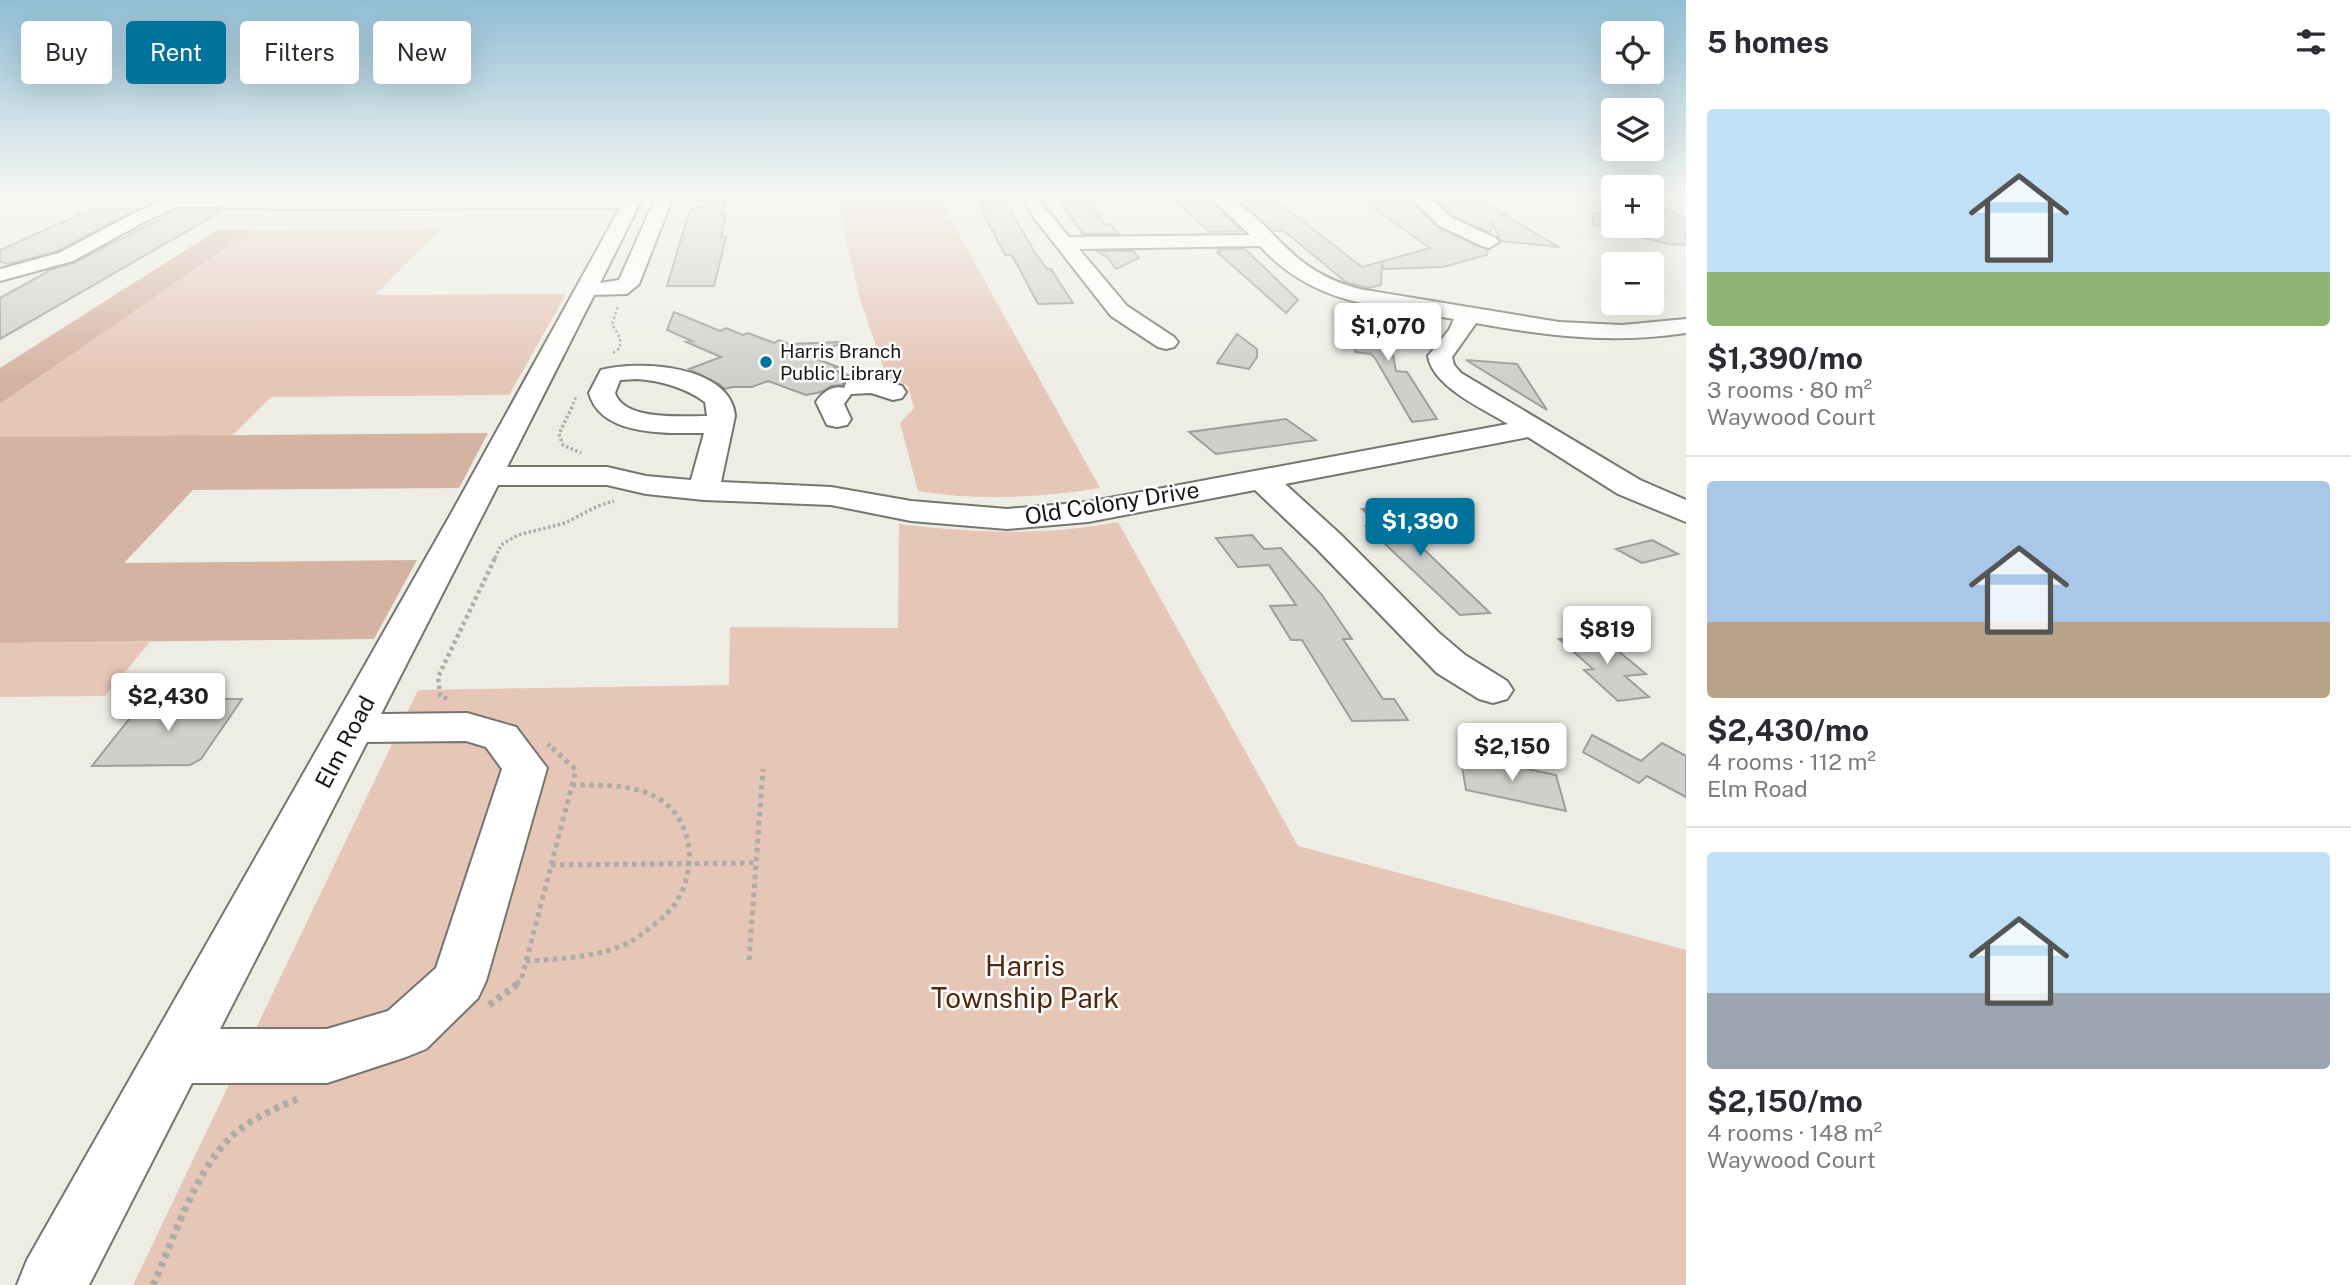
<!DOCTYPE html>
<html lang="en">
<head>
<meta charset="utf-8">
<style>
	:root { --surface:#fff; --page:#f2f2f3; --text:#2b2b33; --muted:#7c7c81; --line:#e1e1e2; --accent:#00739d }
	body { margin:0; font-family:"Public Sans",sans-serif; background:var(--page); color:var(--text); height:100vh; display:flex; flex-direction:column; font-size:26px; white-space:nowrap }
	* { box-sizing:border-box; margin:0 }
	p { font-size:23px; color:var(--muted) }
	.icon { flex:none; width:38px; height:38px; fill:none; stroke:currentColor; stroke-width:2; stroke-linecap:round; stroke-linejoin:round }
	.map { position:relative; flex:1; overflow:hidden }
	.sheet { display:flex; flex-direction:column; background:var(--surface); width:665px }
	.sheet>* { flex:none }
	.guide { position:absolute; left:21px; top:21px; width:665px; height:63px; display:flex; gap:14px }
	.tools { position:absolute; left:1601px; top:21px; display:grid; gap:14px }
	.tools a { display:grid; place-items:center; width:63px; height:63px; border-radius:7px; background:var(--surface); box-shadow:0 7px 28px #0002; font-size:35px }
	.price { position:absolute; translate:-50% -60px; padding:0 16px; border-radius:7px; background:#fff; color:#222; font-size:23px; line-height:46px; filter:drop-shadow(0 2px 4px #0008) }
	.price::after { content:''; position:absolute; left:50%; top:42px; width:21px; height:16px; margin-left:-10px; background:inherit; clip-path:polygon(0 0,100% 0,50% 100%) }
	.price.active { background:var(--accent); color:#fff }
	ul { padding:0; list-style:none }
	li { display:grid; align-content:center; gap:14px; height:371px; padding:0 21px }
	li+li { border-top:2px solid var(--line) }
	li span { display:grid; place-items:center; height:217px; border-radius:7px; color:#555 }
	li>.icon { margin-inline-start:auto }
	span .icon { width:126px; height:126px; fill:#fffc; stroke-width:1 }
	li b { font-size:30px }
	h2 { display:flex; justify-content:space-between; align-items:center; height:84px; padding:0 21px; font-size:30px }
	.tag { padding:0 24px; border-radius:7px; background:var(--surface); box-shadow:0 7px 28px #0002; font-size:24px; line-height:63px }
	.tag.active { background:var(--accent); color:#fff }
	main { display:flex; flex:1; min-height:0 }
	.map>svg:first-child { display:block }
	.green { fill:#e5c6b7 }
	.forest { fill:#d5b3a2 }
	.building { fill:#ced1cb; stroke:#9c9f99; stroke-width:2 }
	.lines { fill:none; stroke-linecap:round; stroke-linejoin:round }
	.minor-casing { stroke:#76756e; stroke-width:4 }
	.path-far4 { stroke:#adaca6; stroke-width:2.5; stroke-dasharray:2.5 2.5; stroke-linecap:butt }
	.path-far3 { stroke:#adaca6; stroke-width:3.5; stroke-dasharray:2.5 2.5; stroke-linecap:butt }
	.path-far2 { stroke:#adaca6; stroke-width:4.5; stroke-dasharray:3.5 3.5; stroke-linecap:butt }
	.path-far1 { stroke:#adaca6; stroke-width:5; stroke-dasharray:4.5 4.5; stroke-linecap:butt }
	.path { stroke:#adaca6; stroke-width:7; stroke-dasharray:5 5; stroke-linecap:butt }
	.minor { fill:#fff; fill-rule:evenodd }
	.poi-dot { fill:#00739d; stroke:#fff; stroke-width:2.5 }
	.labels { text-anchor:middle; stroke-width:5; stroke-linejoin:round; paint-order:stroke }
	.far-poi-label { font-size:19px; fill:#171614; stroke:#fff; text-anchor:start }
	.street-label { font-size:23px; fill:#171614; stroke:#fff }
	.near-park-label { font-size:28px; fill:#54270d; stroke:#fff }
</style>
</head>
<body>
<main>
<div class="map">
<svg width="1686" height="1285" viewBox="0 0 1686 1285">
	<rect width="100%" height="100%" fill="#eeede5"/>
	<path class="green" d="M836,197H938L1100,488C1039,498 979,501 918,491L900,423L914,408L908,386L886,375L859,296Z
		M440,229L375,295L566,294L509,395L271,397L232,436L0,437V404L252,230Z
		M1118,522L1298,846L1686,950V1285H133L418,690L729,685L730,627L898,628L899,524C973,533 1045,536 1118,522Z
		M150,642L105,696L0,697V643Z"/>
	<path class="forest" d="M217,230H252L0,404V368Z
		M488,433L459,488L193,490L124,563L417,560L374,639L0,643V437Z"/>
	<path class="building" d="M707,197H727L722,216H726L721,237H726L714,286H667L689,213L694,207H704Z
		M1057,197H1086L1105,224H1110L1119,234H1083Z
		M1172,197H1208L1242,231L1209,232Z
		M1234,197H1263L1271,202L1274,199L1362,267L1430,248L1358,197L1408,198L1438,228L1488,250L1487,255L1443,267L1383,269L1382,263L1381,285L1369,288L1360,286L1346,282L1284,231H1273Z
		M1434,198H1476L1559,247L1501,241L1492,223L1490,233L1453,216Z
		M980,199H1004L1034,251L1047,269H1051L1073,303L1038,304L1012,255H1005L985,217Z
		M1652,204L1686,218V245L1668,244L1592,224L1594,213L1614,214V226H1652Z
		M94,208L137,209L58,251L10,264L0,262V250Z
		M177,210L222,211L0,339V298L49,271H46L74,263Z
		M1218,249H1245L1298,300L1286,313L1217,252H1220Z
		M1096,251H1133L1139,258L1116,269L1107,257Z
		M1350,308L1386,319L1396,371L1407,372L1437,419L1412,422L1375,358L1371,354L1355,352Z
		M1380,309L1418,316V323L1392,320Z
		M674,312L720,331L726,328L743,335L748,333L774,343L779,340L789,344L843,342L811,357L838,367L831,369L853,377L847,378L842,385L831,386L821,392L806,395L768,381L752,387H733L725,389L719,384L689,369L721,357L686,342L692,341L667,330Z
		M1237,334L1257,349V357L1249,369L1217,363Z
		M1466,360L1517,364L1547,410Z
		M1286,419L1316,440L1216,454L1189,432Z
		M1397,506L1430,534L1410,536L1490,613L1460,615L1366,526L1379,525L1362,509Z
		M1252,535L1264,549L1281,548L1322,595L1352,639H1343L1383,699H1394L1408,720L1352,721L1302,640H1291L1270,606L1296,605L1269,565L1238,567L1216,538Z
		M1652,540L1678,554L1642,563L1616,549Z
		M1599,635L1646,674L1625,676L1649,697L1618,701L1584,670L1593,669L1559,639Z
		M145,699H242L201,759L190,765L92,766Z
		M1592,735L1641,761L1662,743L1686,756V797L1647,776L1639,783L1583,752Z
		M1460,755L1556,775L1566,811L1466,790Z"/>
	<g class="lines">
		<defs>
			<path id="minor" d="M172,197L286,199L643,197L600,283L619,280L656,197H673L639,284L627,294L594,295L507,467H607L646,476L691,480L704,433C667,433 601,437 589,393L601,370C639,360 731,365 735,416L721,482L831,487L911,501L1007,509L1088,502L1508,424C1482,408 1433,387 1428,356L1449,330L1454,319C1379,305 1316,307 1260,246L1079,249L1127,306L1174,337L1178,342L1174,347L1166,349L1158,347L1111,316L1032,215L1022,197H1039L1046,209L1069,237L1250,235L1210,197H1230C1282,233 1290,270 1359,289L1559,322L1622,325L1686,319V333C1614,344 1546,336 1476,323L1452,357L1454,365L1461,373L1640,480L1686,500V522L1618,494L1528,437L1285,484L1340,534L1438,632L1465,655L1507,681L1513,690L1507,699L1493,703L1479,699L1437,673L1316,548L1255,490L1088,522L1007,529L911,521L831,505L704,500L646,494L607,485H498L381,714L467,713L516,727L547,768L486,981L478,998L426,1049L406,1057L327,1083H192L89,1285H17L27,1260L452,512L620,208L286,209L179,206L146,221L73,261L0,281V269L59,253L134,213ZM637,379C662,381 684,387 705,402L707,416C682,416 624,421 615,393L620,380ZM466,741L486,747L502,769L436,968L388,1011L327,1029H220L367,742Z
				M1410,197H1429L1452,218L1496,238L1499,242L1489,248L1482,246L1440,226Z
				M873,377L902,386L906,392L902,398L893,400L871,393L851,394L844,404L851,419L847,425L837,427L827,425L816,402C822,393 832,385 844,388L847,381Z"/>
		</defs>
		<use href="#minor" class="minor-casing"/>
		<path class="path-far4" d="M613,353L620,348V338L612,324L618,306
			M571,409L576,397"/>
		<path class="path-far3" d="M572,407L559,434L563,445L581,453
			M495,558L501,545L518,535L565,523L598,506L614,501"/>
		<path class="path-far2" d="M447,699L440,695L438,677L496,556
			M548,744L550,746"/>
		<path class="path-far1" d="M551,865L756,863
			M749,960L763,769
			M526,961C558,959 607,957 635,939C645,932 669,914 675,904C698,870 694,818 656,797C633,784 597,785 572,785
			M516,984L521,981L576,770L548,744"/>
		<path class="path" d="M489,1005L519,983
			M153,1285C174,1239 194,1173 230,1138C249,1119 276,1108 300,1098"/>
		<use href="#minor" class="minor"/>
	</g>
	<linearGradient id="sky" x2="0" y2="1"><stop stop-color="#91bed4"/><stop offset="0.52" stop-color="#f7f7f3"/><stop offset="1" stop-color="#f7f7f3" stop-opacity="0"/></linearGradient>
	<rect width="1686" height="377" fill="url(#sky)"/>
	<circle class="poi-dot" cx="766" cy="362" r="7"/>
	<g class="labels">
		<g class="far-poi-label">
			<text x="780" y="358">Harris Branch<tspan x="780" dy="22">Public Library</tspan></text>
		</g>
		<g class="street-label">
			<text transform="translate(1112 503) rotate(-9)" y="8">Old Colony Drive</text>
			<text transform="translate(345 742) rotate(-62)" y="8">Elm Road</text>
		</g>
		<g class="near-park-label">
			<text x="1025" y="976">Harris<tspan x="1025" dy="32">Township Park</tspan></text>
		</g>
	</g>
</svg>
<div class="tools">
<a><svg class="icon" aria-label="locate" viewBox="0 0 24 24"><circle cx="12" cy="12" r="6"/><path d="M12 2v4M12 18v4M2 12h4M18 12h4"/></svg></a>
<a><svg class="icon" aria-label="layers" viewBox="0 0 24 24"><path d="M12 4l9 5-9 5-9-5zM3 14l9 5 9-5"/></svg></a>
<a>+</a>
<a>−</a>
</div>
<b class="price" style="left:1388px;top:363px">$1,070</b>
<b class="price active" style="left:1420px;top:558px">$1,390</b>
<b class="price" style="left:1607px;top:666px">$819</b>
<b class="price" style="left:168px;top:733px">$2,430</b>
<b class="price" style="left:1512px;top:783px">$2,150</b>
<div class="guide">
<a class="tag">Buy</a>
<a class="tag active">Rent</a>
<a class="tag">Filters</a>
<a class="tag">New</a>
</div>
</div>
<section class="sheet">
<h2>5 homes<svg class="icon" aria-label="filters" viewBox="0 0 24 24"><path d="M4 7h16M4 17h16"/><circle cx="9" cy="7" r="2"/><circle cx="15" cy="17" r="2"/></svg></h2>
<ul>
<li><span style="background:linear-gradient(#bfe0f5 75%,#8fb573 0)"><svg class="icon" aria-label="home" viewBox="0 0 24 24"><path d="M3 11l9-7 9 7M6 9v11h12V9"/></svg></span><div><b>$1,390/mo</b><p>3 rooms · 80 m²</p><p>Waywood Court</p></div></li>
<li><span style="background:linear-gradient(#a9c7e8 65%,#b9a48a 0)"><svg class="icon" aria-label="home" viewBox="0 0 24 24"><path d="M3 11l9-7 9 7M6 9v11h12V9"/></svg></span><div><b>$2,430/mo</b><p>4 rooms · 112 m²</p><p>Elm Road</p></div></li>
<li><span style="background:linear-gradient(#bfe0f5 65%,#9aa5b1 0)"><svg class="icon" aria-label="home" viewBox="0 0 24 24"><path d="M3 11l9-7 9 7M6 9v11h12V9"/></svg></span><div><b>$2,150/mo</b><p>4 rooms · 148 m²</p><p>Waywood Court</p></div></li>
</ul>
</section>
</main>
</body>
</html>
